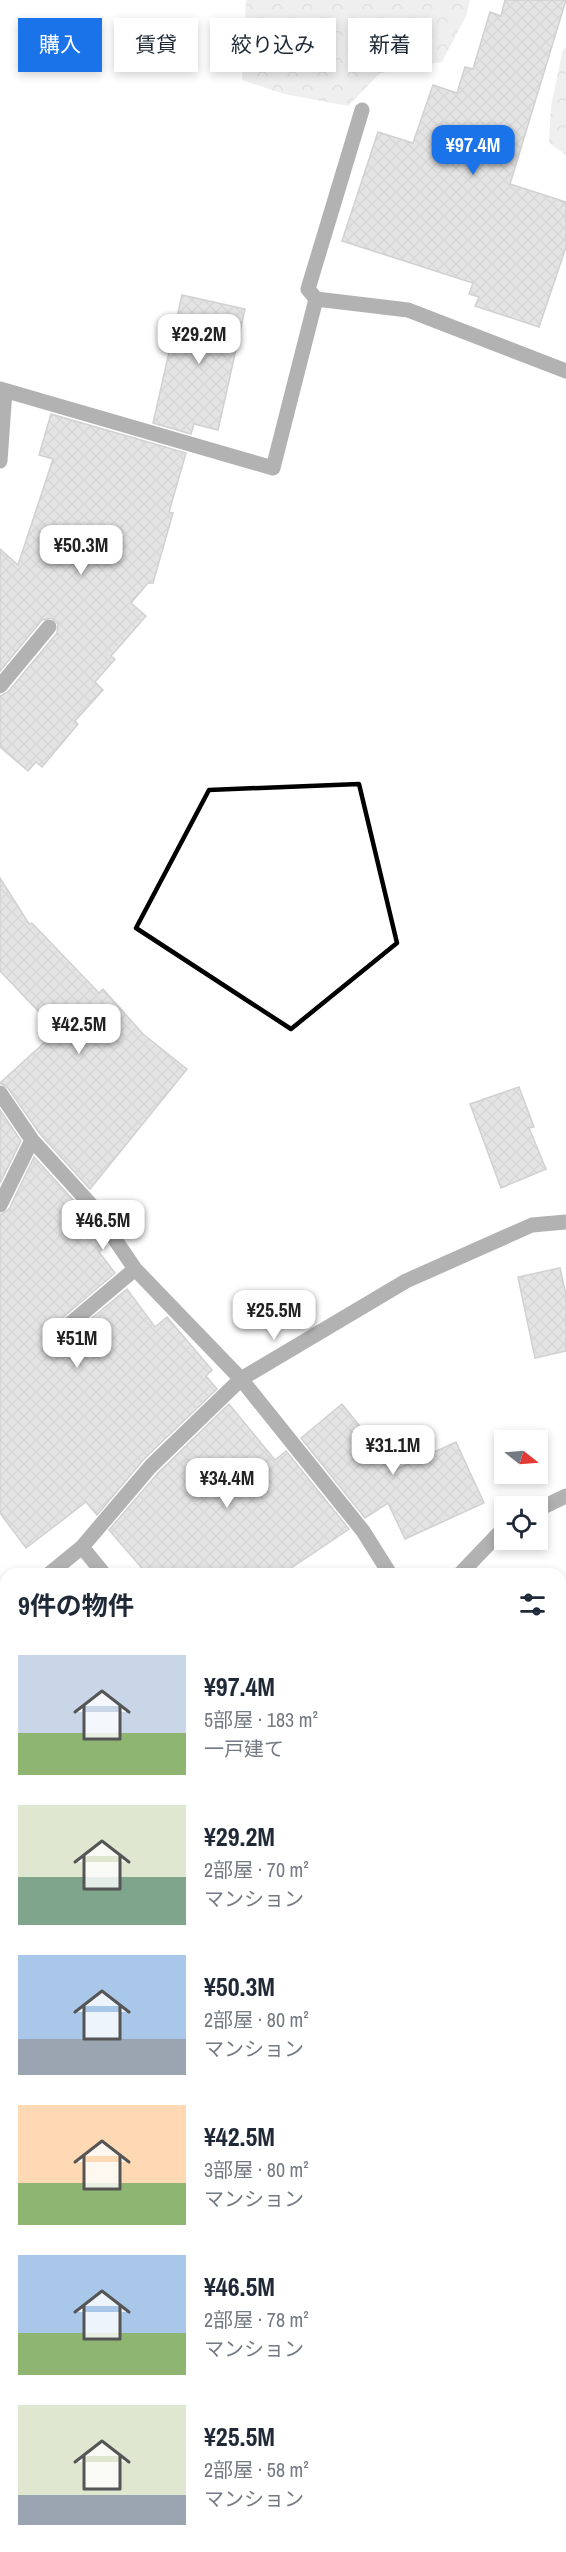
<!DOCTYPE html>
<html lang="ja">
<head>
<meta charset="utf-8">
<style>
	:root { --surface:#fff; --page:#f6f6f7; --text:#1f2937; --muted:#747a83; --accent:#1a73e8 }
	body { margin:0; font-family:"Archivo Narrow","Noto Sans JP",sans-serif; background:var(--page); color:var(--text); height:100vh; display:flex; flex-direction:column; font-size:22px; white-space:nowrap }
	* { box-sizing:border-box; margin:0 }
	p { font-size:20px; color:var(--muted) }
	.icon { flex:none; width:33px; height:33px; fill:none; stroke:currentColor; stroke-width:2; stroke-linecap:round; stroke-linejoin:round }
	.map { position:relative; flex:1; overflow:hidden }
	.panel { position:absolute; left:0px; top:1568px; width:567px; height:986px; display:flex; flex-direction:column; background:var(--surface); border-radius:18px 18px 0 0; box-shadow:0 3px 9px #0003 }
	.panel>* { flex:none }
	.top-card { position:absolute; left:18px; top:18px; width:531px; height:54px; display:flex; gap:12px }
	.needle { width:39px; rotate:107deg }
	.controls { position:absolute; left:494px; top:1430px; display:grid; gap:12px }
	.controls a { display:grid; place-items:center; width:54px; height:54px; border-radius:0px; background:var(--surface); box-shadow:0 3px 9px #0003; font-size:30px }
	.price { position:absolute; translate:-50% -51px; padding:0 14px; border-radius:12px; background:#fff; color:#222; font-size:20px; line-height:39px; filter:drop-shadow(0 2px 3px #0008) }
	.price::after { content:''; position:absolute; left:50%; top:36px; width:18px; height:14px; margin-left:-9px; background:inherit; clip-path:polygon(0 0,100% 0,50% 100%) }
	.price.selected { background:var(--accent); color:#fff }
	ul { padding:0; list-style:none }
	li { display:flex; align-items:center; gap:18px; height:150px; padding:0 18px }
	li span { display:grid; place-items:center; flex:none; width:168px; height:120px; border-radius:0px; color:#555 }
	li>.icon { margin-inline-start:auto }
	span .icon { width:72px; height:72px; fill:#fffc; stroke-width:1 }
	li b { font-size:26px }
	h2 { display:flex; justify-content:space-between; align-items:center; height:72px; padding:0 18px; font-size:26px }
	.chip { padding:0 21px; border-radius:0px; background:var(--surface); box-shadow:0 3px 9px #0003; font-size:21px; line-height:54px }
	.chip.selected { background:var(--accent); color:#fff }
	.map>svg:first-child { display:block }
	.forest { fill:url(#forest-crowns) }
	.building { fill:url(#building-cross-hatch); stroke:#999; stroke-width:1.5 }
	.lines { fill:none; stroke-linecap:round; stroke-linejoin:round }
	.minor { stroke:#555; stroke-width:15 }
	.marked { fill:none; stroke:#000; stroke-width:4.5; stroke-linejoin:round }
</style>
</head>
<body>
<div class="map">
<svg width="566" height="2552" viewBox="0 0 566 2552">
	<defs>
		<pattern id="forest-crowns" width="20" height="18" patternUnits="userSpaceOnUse" patternTransform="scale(1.5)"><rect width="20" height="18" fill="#dcdcdc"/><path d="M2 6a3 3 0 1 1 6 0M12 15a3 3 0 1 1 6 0" fill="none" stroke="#bbb"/></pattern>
		<pattern id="building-cross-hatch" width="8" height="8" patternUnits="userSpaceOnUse" patternTransform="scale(1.5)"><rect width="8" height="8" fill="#c4c4c4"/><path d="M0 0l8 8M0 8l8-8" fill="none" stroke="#a7a7a7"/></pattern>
	</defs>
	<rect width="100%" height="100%" fill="#fff"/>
	<path class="forest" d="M246,0H470L466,16L442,62L380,73L348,106L284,94L242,80Z
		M566,48V155L549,143L551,106L563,49Z
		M6,2244V2468L0,2466V2248Z
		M561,2263L566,2269V2380L561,2395Z
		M561,2396L566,2399V2552H154L156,2547H561Z"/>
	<path class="building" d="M505,0H566L510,184L566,202V247L539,327L475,306L479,297L469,294L473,283L342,241L378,132L413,143L433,85L457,93L465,67L473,69L490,12L501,16Z
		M182,295L245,309L218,430L194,424L191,434L153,423Z
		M51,414L186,453L169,512L173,513L153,583H148L131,603L146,616L111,656L115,659L95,682L103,690L75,721L78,724L42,767L36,762L28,771L0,747V696L8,692L57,633L58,624L51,618L42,620L0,671V549L18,565L53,459L39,455Z
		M0,878L29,924L32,923L99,993L103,989L143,1034L187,1069L90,1189L40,1134L8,1088L0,1083L57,1031L0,971Z
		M519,1087L534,1127L529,1128L546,1169L501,1188L470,1104Z
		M0,1110L21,1141L0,1183Z
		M34,1157L77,1204L72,1210L105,1247L99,1252L115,1273L46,1332L43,1336L44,1345L49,1348L58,1346L127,1289L155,1327L167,1317L212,1370L206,1376L217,1389L144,1459L97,1515L86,1502L26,1548L0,1513V1215L9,1209Z
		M560,1268L566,1295V1351L535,1358L518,1277Z
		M229,1404L275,1460L286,1451L349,1529L282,1574H147L109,1530L158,1473Z
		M342,1404L395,1470L456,1442L484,1503L405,1539L388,1503L365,1518L301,1438Z"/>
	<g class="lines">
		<path class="minor" d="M316,299L308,289L362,110
			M0,389L273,468L316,299L408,310L566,371
			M0,461L5,391
			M0,686L49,627
			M0,1093L32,1140L93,1207L135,1269L241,1379L363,1531L390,1574
			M0,1205L32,1140
			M52,1339L135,1269
			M537,1510L566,1496
			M82,1547L104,1574
			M49,1574L82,1547L151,1466L241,1379L406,1281L532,1225L566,1222
			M460,1574L504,1528
			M0,1605L6,1601
			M561,1849L566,1857
			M561,2077L566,2075
			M0,2188L6,2187"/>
	</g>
	<path d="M0 0H566V2552H0ZM359,784L397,943L291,1029L136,928L209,790Z" fill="#fff" fill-opacity=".55" fill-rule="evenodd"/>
	<path class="marked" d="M359,784L397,943L291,1029L136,928L209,790Z"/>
</svg>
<div class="controls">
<a><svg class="needle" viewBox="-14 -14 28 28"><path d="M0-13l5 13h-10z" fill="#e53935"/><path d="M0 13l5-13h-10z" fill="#747a83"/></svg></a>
<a><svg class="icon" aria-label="locate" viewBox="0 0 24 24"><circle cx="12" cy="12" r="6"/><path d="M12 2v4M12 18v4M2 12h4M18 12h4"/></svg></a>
</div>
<b class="price selected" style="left:473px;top:176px">¥97.4M</b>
<b class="price" style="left:199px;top:365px">¥29.2M</b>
<b class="price" style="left:81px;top:576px">¥50.3M</b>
<b class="price" style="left:79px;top:1055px">¥42.5M</b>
<b class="price" style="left:103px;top:1251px">¥46.5M</b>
<b class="price" style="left:274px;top:1341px">¥25.5M</b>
<b class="price" style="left:77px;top:1369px">¥51M</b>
<b class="price" style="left:393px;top:1476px">¥31.1M</b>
<b class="price" style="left:227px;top:1509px">¥34.4M</b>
<div class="top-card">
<a class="chip selected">購入</a>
<a class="chip">賃貸</a>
<a class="chip">絞り込み</a>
<a class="chip">新着</a>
</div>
<section class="panel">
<h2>9件の物件<svg class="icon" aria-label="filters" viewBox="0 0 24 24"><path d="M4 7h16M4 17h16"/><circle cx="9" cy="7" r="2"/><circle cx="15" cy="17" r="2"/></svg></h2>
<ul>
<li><span style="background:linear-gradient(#c9d6e8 65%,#8fb573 0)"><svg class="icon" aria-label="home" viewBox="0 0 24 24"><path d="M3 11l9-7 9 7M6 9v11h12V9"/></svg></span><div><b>¥97.4M</b><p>5部屋 · 183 m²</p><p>一戸建て</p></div></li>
<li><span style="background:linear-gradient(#dfe7d0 60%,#7fa58c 0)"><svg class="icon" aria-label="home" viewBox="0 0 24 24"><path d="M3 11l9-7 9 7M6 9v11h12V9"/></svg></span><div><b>¥29.2M</b><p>2部屋 · 70 m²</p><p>マンション</p></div></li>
<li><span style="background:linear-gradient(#a9c7e8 70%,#9aa5b1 0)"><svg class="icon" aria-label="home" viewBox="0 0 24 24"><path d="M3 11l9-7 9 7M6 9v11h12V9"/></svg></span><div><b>¥50.3M</b><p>2部屋 · 80 m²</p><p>マンション</p></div></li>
<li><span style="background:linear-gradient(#ffd9b3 65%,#8fb573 0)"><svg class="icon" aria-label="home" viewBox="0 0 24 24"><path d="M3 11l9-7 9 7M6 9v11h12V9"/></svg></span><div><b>¥42.5M</b><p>3部屋 · 80 m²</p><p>マンション</p></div></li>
<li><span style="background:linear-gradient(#a9c7e8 65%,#8fb573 0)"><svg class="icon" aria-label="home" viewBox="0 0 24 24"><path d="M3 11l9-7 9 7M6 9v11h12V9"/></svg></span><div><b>¥46.5M</b><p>2部屋 · 78 m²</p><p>マンション</p></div></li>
<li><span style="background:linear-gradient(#dfe7d0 75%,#9aa5b1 0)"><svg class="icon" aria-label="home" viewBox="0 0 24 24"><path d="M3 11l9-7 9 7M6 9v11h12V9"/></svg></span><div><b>¥25.5M</b><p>2部屋 · 58 m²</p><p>マンション</p></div></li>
</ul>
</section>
</div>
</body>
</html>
